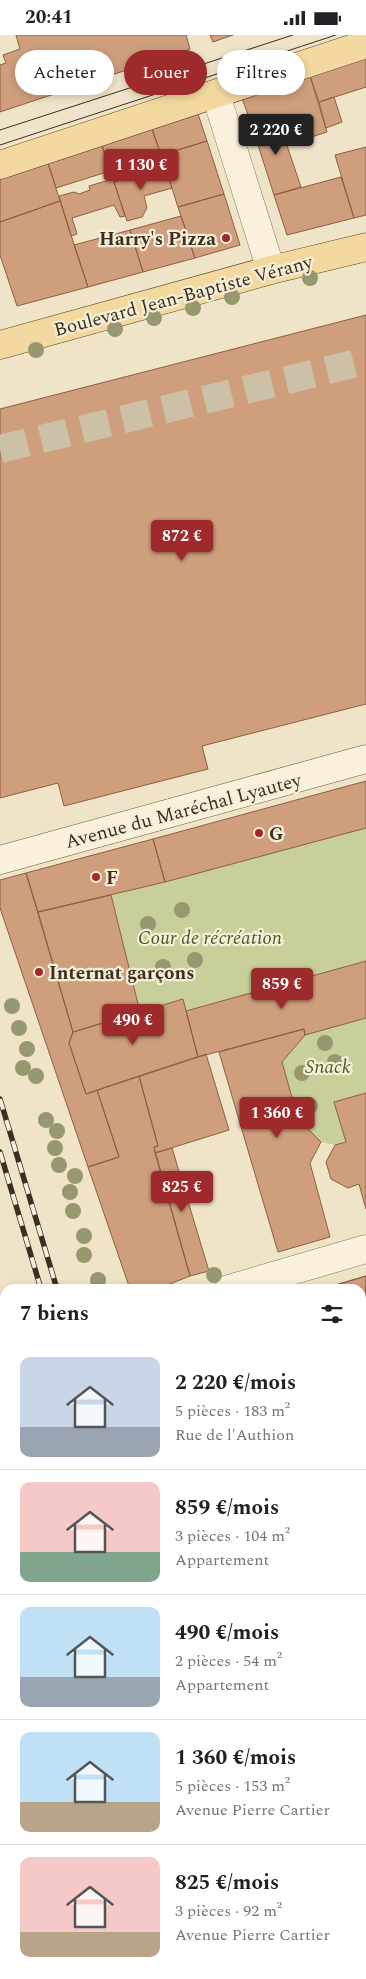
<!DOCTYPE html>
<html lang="fr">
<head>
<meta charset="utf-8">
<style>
	:root { --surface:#fff; --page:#f2f2f2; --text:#202124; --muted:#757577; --line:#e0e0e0; --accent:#9e2a2b }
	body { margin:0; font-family:Spectral,serif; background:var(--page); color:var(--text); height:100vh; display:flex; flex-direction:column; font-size:19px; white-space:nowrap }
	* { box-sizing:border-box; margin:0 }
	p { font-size:16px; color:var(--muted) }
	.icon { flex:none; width:28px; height:28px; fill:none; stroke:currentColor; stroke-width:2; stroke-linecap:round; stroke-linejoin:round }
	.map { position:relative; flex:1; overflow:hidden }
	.side { position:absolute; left:0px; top:1249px; width:366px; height:696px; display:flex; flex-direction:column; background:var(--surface); border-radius:15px 15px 0 0; box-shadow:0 2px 8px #0003 }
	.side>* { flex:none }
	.hud { position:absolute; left:15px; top:15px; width:336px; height:45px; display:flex; gap:10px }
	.price { position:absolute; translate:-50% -42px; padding:0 11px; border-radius:5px; background:var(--accent); color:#fff; font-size:16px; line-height:32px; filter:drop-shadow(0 1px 2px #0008) }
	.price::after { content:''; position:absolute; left:50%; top:30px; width:15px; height:11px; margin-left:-8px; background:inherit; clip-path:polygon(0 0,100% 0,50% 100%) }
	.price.on { background:#222; color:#fff }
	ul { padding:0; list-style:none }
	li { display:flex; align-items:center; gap:15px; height:125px; padding:0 20px }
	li+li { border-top:1px solid var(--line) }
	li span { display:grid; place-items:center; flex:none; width:140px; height:100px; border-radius:10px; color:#555 }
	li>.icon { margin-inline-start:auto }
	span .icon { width:60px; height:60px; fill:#fffc; stroke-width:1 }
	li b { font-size:21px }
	h2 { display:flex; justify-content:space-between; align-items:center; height:60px; padding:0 20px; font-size:21px }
	.pill { padding:0 18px; border-radius:22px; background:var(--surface); box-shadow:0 2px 8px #0003; font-size:18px; line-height:45px }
	.pill.on { background:var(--accent); color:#fff }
	.status { display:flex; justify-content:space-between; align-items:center; height:35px; padding:0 25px; background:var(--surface); direction:ltr }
	.status svg { height:14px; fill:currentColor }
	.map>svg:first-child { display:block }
	.green { fill:#c9cf9b }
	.building { fill:#cf9f7d; stroke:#8d5f41 }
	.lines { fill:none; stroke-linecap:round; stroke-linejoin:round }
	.primary-tunnel { stroke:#ccc0a6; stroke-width:28; stroke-dasharray:28 14; stroke-linecap:butt }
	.street-casing { stroke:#8d765c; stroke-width:29 }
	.secondary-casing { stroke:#6f573f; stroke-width:29 }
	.primary-casing { stroke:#5b4430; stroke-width:29 }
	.street { stroke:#faf1dc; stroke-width:28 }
	.secondary { stroke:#faf1dc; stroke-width:28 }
	.primary { stroke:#f3d9a0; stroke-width:28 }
	.tram { stroke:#3d2e20; stroke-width:1 }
	.rail-casing { stroke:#3d2e20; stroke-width:5.5 }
	.rail { stroke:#f7eed8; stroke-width:4; stroke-dasharray:11; stroke-linecap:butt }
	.tree { fill:#96986f }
	.poi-dot { fill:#9e2a2b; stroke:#f7eed8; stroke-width:2 }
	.labels { text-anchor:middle; stroke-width:4.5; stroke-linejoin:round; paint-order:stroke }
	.poi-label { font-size:19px; font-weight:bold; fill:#3d2e20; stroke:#f7eed8; text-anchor:start }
	.street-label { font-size:19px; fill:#3d2e20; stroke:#f7eed8 }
	.park-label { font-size:19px; font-style:italic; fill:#4d5a26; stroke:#f7eed8 }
</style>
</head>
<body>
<div class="status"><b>20:41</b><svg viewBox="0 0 49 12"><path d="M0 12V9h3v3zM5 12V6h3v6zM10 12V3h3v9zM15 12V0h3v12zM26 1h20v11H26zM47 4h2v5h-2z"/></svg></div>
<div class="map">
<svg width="366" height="1944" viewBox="0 0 366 1944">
	<rect width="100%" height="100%" fill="#f0e4c8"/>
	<path class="green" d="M366,793V926L186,976L183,964L140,977L111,860Z
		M366,983V1058L346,1107L335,1110L321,1107L298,1084L282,1027L305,1000Z
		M366,1290V1497L361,1498V1291Z"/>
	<path class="building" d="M16,0H186L190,14L0,77V30L6,28L3,20L20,14Z
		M210,0H233L213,7Z
		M366,23V52L319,67L310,41Z
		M310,41L327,97L287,110L277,81L251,88L242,63Z
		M334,62L342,87L326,93L319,67Z
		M198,79L207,106L161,120L152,94Z
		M277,81L301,152L274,160L251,88Z
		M152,94L161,120L110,136L102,110Z
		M207,106L224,159L178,172L161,120Z
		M102,110L110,136L56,153L48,128Z
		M366,112V180L354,183L335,120Z
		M48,128L60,166L0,187V143Z
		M164,131L172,153L144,161L147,173L142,182L127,186L114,147Z
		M341,142L354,183L287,200L274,160Z
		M113,144L125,181L120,182L114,170L72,183L77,199L71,201L59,161L74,157L79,159L90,155L89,151Z
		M224,159L240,210L195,223L178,172Z
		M60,166L88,252L17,271L0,220V187Z
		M181,181L195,223L143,237L130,195Z
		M130,195L143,237L88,252L74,210Z
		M366,280V669L202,711L208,734L64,771L58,748L0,763V374Z
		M366,746V793L165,847L153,804Z
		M153,804L165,847L38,877L26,838Z
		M26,838L73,997L69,1008L86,1059L97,1055L119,1122L88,1132L0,873V845Z
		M111,860L140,977L73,997L38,877Z
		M366,926V983L305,1000L304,994L198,1022L186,976Z
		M183,964L198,1022L86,1059L69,1008L73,997Z
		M304,994L305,1000L282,1027L298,1084L321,1107L310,1128L330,1202L278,1217L219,1017Z
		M206,1019L229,1095L155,1118L154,1112L158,1111L139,1041Z
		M139,1041L158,1111L154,1112L190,1241L157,1254H130L88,1132L119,1122L97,1055Z
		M366,1058V1174L359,1149L348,1153L331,1144L326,1127L335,1110L346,1107L334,1067Z
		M172,1113L209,1236L190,1241L155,1118Z
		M366,1241V1290L361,1291V1254H322Z
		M366,1241V1290L361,1291V1254H322Z
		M5,1361V1404L0,1394V1363Z
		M5,1497V1515L0,1518V1499Z
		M0,1546L5,1556V1649L0,1639Z
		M361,1711L366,1715V1861L361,1864Z
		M5,1772V1864L0,1869V1778Z
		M79,1940H136L138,1944H74Z
		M136,1940H234L225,1944H138Z"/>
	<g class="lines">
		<path class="primary-tunnel" d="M0,414L366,326"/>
		<defs>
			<path id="street" d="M216,60L271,235
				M229,1254L366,1214
				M0,1324L5,1322
				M361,1918L366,1915
				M0,1920L5,1913
				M298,1944L310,1940"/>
			<path id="secondary" d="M0,825L366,724"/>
			<path id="primary" d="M0,130L366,9
				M0,310L271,235L366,212"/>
		</defs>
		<use href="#street" class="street-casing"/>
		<use href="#secondary" class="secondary-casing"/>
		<use href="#primary" class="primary-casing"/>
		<use href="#street" class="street"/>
		<use href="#secondary" class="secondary"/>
		<use href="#primary" class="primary"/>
		<path class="tram" d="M0,95L293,0
			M0,110L336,0"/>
		<defs>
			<path id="rail" d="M0,1064L57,1254
				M0,1117L41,1254
				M271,1940L273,1944
				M309,1940L311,1944"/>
		</defs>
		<use href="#rail" class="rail-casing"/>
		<use href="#rail" class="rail"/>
	</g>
	<g class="tree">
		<circle cx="310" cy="243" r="8"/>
		<circle cx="232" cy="262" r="8"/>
		<circle cx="193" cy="273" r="8"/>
		<circle cx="154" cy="283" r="8"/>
		<circle cx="115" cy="294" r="8"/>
		<circle cx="36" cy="315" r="8"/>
		<circle cx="182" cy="875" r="8"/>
		<circle cx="148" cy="889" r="8"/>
		<circle cx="195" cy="925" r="8"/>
		<circle cx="163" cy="932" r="8"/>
		<circle cx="12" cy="971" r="8"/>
		<circle cx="19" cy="993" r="8"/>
		<circle cx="325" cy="1008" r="8"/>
		<circle cx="27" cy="1014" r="8"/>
		<circle cx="335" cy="1027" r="8"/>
		<circle cx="23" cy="1033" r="8"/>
		<circle cx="302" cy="1038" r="8"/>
		<circle cx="36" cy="1041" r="8"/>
		<circle cx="310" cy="1071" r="8"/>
		<circle cx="46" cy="1085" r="8"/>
		<circle cx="57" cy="1096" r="8"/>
		<circle cx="55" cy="1113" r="8"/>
		<circle cx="59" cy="1130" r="8"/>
		<circle cx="75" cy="1141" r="8"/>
		<circle cx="70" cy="1157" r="8"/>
		<circle cx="73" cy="1176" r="8"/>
		<circle cx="84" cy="1201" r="8"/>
		<circle cx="84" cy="1220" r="8"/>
		<circle cx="214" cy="1240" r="8"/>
		<circle cx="98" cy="1245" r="8"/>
	</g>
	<g class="poi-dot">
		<circle cx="226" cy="203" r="5"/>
		<circle cx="259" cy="798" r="5"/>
		<circle cx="96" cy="842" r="5"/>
		<circle cx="39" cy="937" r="5"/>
	</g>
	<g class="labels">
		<g class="poi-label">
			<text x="216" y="210" text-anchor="end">Harry's Pizza</text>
			<text x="269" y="805">G</text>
			<text x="106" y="849">F</text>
			<text x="49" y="944">Internat garçons</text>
		</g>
		<g class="street-label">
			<text transform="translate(183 260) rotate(-15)" y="7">Boulevard Jean-Baptiste Vérany</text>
			<text transform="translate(183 775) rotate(-15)" y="7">Avenue du Maréchal Lyautey</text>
		</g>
		<g class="park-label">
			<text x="210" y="909">Cour de récréation</text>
			<text x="328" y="1038">Snack</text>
		</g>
	</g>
</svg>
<b class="price on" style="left:276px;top:121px">2 220 €</b>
<b class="price" style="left:141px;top:156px">1 130 €</b>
<b class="price" style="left:182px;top:527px">872 €</b>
<b class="price" style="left:282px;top:975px">859 €</b>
<b class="price" style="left:133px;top:1011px">490 €</b>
<b class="price" style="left:277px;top:1104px">1 360 €</b>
<b class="price" style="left:182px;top:1178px">825 €</b>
<div class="hud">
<a class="pill">Acheter</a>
<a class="pill on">Louer</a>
<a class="pill">Filtres</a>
</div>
<section class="side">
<h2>7 biens<svg class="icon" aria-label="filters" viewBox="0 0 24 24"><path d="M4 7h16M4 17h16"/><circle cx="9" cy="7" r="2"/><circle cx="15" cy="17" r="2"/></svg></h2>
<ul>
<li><span style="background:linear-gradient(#c9d6e8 70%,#9aa5b1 0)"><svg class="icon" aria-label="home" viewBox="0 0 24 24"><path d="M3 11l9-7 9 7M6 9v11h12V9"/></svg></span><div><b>2 220 €/mois</b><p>5 pièces · 183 m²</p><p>Rue de l'Authion</p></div></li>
<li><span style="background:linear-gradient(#f6c9c9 70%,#7fa58c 0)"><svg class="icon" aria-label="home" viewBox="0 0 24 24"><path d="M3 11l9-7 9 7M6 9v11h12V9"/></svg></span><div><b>859 €/mois</b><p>3 pièces · 104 m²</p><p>Appartement</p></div></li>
<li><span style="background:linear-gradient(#bfe0f5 70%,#9aa5b1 0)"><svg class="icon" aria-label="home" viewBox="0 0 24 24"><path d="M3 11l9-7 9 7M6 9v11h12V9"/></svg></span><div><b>490 €/mois</b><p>2 pièces · 54 m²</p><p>Appartement</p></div></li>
<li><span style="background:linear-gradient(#bfe0f5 70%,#b9a48a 0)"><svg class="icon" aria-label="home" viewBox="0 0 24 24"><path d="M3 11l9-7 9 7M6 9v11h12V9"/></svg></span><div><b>1 360 €/mois</b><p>5 pièces · 153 m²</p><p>Avenue Pierre Cartier</p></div></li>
<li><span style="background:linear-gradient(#f6c9c9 75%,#b9a48a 0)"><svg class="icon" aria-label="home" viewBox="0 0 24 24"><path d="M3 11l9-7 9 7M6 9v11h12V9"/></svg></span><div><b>825 €/mois</b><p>3 pièces · 92 m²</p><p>Avenue Pierre Cartier</p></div></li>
</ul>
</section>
</div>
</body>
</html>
